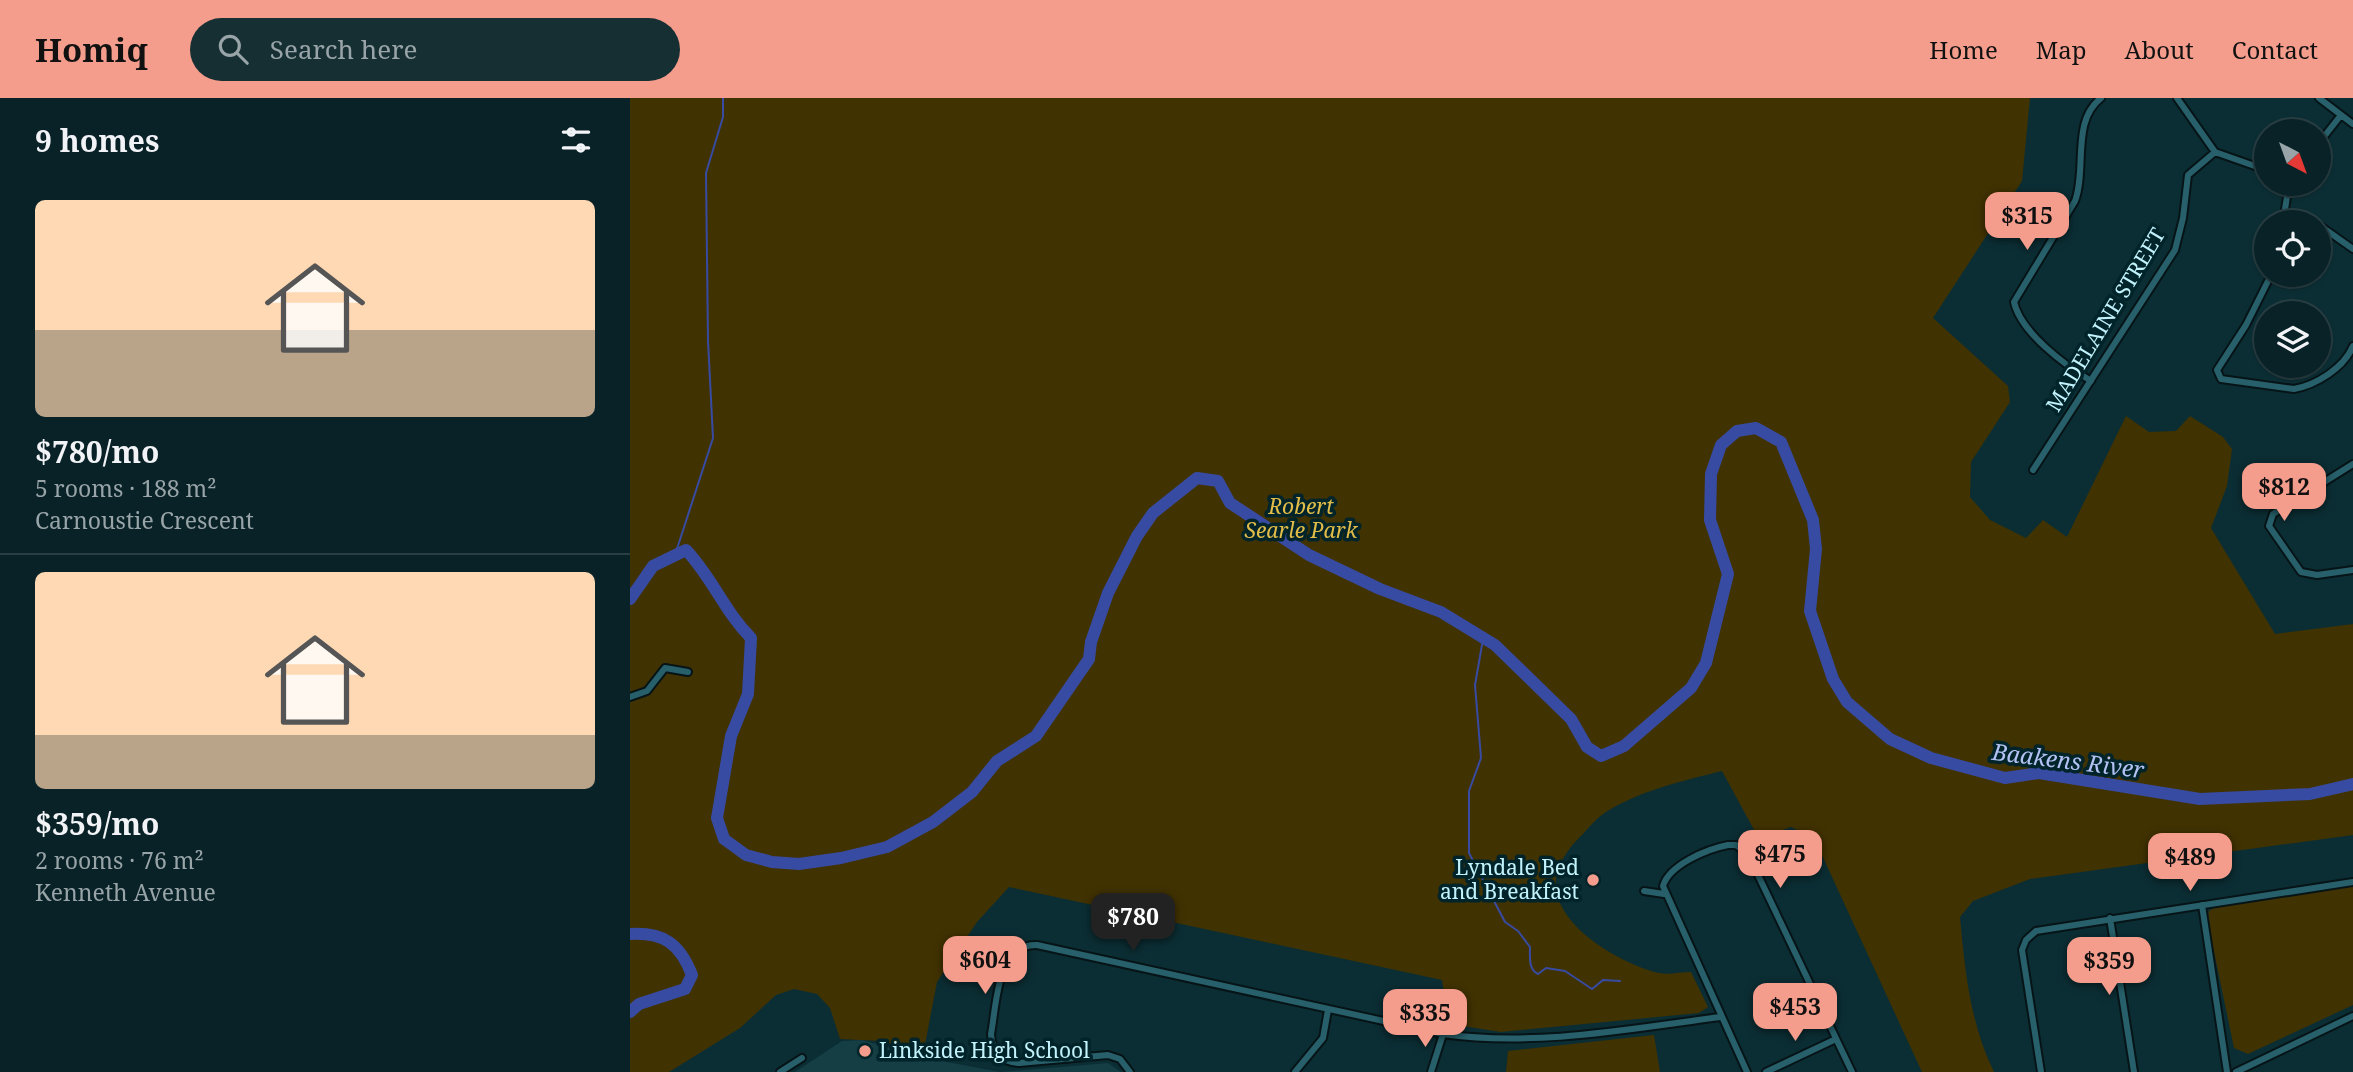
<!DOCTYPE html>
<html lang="en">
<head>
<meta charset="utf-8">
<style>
	:root { --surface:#082227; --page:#162f33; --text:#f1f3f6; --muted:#98a4a7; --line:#293f44; --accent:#f59d8d }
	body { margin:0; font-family:"Noto Serif",serif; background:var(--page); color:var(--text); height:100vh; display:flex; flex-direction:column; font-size:26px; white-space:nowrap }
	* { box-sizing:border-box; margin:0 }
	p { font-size:23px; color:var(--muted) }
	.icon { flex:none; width:38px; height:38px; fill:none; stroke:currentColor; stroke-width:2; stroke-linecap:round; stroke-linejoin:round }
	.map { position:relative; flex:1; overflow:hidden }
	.panel { display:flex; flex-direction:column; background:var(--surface); width:630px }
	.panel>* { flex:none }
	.needle { width:46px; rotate:139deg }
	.buttons { position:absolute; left:1624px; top:21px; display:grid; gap:14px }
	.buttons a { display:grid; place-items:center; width:77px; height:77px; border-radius:50%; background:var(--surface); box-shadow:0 2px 5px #0004,0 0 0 2px var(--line); font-size:35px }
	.price { position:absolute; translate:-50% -60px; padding:0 16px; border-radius:14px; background:var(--accent); color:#111; font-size:23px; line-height:46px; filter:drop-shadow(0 2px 4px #0008) }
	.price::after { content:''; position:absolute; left:50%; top:42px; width:21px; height:16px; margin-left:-10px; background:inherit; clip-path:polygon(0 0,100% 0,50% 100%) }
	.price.current { background:#222; color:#fff }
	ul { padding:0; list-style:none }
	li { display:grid; align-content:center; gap:14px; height:371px; padding:0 35px }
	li+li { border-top:2px solid var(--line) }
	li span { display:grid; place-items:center; height:217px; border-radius:10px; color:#555 }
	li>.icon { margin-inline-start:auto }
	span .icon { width:126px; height:126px; fill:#fffc; stroke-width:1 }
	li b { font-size:30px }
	h2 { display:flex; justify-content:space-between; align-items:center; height:84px; padding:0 35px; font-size:30px }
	header { display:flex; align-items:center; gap:42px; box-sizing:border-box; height:98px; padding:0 35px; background:var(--accent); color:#111 }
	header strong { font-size:33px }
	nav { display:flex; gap:38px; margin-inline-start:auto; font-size:24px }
	.search { width:490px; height:63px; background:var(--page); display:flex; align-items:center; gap:18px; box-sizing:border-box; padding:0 24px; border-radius:38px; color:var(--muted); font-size:26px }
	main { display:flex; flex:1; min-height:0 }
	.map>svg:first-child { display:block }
	.built { fill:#153d44 }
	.green { fill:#413202 }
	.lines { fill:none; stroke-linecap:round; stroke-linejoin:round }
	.stream { stroke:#384ba2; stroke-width:2 }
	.river { stroke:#384ba2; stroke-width:12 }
	.street-casing { stroke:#071417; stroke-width:10 }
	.street { stroke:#27606a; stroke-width:6 }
	.poi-dot { fill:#f59d8d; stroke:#01242a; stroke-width:2.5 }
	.labels { text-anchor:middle; stroke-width:7; stroke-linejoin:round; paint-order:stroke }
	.street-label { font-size:21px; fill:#c2f2fb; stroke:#01242a }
	.park-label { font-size:21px; font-style:italic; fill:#e2bc48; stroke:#01242a }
	.poi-label { font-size:21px; fill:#c2f2fb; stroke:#01242a; text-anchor:end }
	.water-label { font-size:23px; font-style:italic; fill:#b3c2f2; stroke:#01242a }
</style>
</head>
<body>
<header>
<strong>Homiq</strong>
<div class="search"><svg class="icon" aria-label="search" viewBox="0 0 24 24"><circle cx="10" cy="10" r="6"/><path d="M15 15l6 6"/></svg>Search here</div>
<nav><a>Home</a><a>Map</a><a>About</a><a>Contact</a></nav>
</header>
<main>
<section class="panel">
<h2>9 homes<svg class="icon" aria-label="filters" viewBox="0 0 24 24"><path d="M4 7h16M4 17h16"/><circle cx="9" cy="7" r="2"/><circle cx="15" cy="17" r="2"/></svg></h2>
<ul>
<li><span style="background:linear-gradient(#ffd9b3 60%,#b9a48a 0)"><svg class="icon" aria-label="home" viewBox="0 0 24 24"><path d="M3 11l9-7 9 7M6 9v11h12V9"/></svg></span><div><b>$780/mo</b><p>5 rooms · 188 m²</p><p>Carnoustie Crescent</p></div></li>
<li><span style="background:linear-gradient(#ffd9b3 75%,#b9a48a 0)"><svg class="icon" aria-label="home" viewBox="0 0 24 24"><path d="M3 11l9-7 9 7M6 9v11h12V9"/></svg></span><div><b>$359/mo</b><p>2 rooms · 76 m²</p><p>Kenneth Avenue</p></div></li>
</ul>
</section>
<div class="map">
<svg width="1723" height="974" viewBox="0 0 1723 974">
	<rect width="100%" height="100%" fill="#0b2e34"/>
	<path class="built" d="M232,942L296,960L370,974H165L212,943Z
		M478,965L491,974H371Z"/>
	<path class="green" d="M0,0H1400L1392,83L1303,220L1378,288L1380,304L1341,364L1340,399L1360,422L1396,440L1413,422L1437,439L1496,318L1519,334L1546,333L1560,318L1593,339L1602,351L1597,388L1581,430L1645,536L1723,526V737L1400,781L1343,803L1330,819C1335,873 1340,925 1364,974H1292L1184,740L1161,729L1129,741L1092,673C1053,683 1011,692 976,714C968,719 960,728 953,736C943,745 930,761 927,775C915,824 991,866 1029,875C1039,877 1051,874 1061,874L1078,909L1069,915L871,934L819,926L812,882L379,789L347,824L307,884L293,957L251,943L210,941L200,910L187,896L164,891L146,897L110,930L39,974H0Z
		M1723,788V907L1618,956L1604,950L1577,820L1579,813L1585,809Z
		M1024,937L1030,974H876L878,953Z"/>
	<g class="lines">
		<path class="stream" d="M45,457L83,340L78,243L76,75L93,19V0
			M853,541L845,587L851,660L839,693V755L875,824L888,833L900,849C900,859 898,871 908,876L916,870L935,873L962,891L973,882L990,883"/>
		<path class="river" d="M0,501L23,468L56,452C82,479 94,513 121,540L118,596L101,638L87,720L94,741L116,757L142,764L169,766L211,760L257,749L303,724L342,694L367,663L406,638L459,561L461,544L478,495L507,438L523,415L567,380L588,383L600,405L679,457L750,491L811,514L865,547L941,621L957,649L971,658L994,648L1061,590L1076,565L1098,476L1080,422L1081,376L1091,347L1107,333L1126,330L1151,344L1183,422L1186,451L1180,513L1203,581L1217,604L1260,641L1301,660L1375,680L1409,675L1570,701L1680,696L1723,686
			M0,836C34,834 50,846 62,877L55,891L9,906L0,914"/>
		<defs>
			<path id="street" d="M1547,0L1585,54L1636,72
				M1689,0L1723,26
				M1689,45L1711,17
				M1654,121L1675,124
				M1653,124L1659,86
				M1689,127L1723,151
				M1641,177L1616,227L1587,272L1591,281L1664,291C1686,287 1714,270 1723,248
				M1461,283C1435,267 1391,235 1384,204L1445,103C1457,71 1441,23 1471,0
				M1723,366L1643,416L1639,428L1671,474L1687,477L1723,472
				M1403,372L1545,152L1553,120L1558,77L1585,54
				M0,599L17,593L35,570L58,574
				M1014,793L1034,796
				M1572,807L1597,974
				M1480,820L1504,974
				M150,974L172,960
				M500,974L490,961L478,957L389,965C371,964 362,954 361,936C367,905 366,846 407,847L813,936C904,949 999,931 1090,919
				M665,974L693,940L698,912
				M801,974L813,936
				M1117,974L1033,788C1039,767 1077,751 1098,747H1106L1118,756L1222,974
				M1136,974L1206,941
				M1411,974L1392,852L1396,842L1406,833L1723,784
				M1606,974L1723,918"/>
		</defs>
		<use href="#street" class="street-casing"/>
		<use href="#street" class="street"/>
	</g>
	<g class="poi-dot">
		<circle cx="963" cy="782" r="7"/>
		<circle cx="235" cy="953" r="7"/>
	</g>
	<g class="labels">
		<g class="street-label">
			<text transform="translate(1476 222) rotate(-59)" y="7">MADELAINE STREET</text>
		</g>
		<g class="park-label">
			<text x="671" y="416">Robert<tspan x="671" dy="24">Searle Park</tspan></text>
		</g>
		<g class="poi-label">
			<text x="949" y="777">Lyndale Bed<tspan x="949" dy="24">and Breakfast</tspan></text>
			<text x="249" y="960" text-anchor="start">Linkside High School</text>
		</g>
		<g class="water-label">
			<text transform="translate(1438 663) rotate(7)" y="8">Baakens River</text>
		</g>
	</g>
</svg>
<div class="buttons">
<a><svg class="needle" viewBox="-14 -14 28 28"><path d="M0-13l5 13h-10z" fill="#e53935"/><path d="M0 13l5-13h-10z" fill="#98a4a7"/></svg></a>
<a><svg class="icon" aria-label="locate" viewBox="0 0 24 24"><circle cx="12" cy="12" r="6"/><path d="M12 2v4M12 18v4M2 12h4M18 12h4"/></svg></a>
<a><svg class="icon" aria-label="layers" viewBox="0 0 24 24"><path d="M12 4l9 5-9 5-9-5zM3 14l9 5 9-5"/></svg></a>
</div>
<b class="price" style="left:1397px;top:154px">$315</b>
<b class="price" style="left:1654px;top:425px">$812</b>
<b class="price" style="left:1150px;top:792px">$475</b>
<b class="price" style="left:1560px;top:795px">$489</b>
<b class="price current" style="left:503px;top:855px">$780</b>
<b class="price" style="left:355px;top:898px">$604</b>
<b class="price" style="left:1479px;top:899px">$359</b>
<b class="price" style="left:1165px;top:945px">$453</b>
<b class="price" style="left:795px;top:951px">$335</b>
</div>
</main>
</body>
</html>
